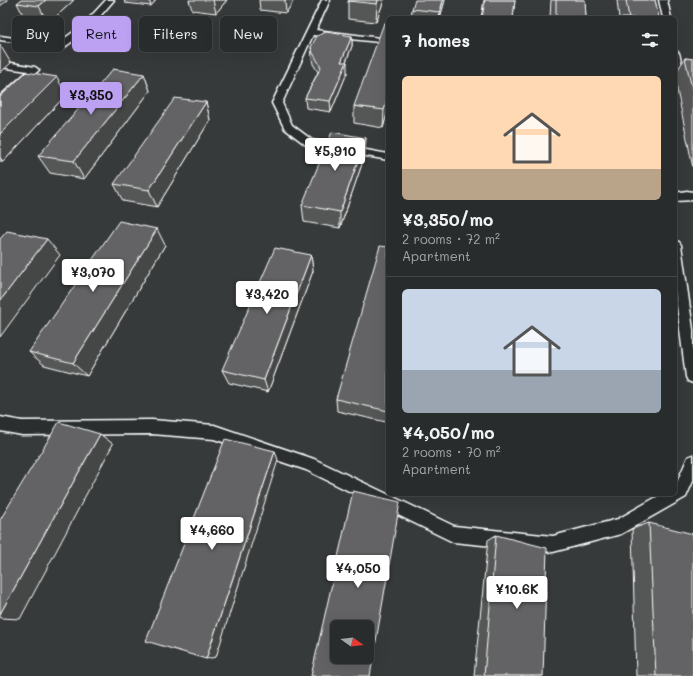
<!DOCTYPE html>
<html lang="en">
<head>
<meta charset="utf-8">
<style>
	:root { --surface:#292c2c; --page:#353838; --text:#f1f3f6; --muted:#a5a7a9; --line:#454848; --accent:#bca0f2 }
	body { margin:0; font-family:Mali,sans-serif; background:var(--page); color:var(--text); height:100vh; display:flex; flex-direction:column; font-size:15px; white-space:nowrap }
	* { box-sizing:border-box; margin:0 }
	p { font-size:13px; color:var(--muted) }
	.icon { flex:none; width:22px; height:22px; fill:none; stroke:currentColor; stroke-width:2; stroke-linecap:round; stroke-linejoin:round }
	.map { position:relative; flex:1; overflow:hidden }
	.side { position:absolute; left:386px; top:16px; width:291px; height:480px; display:flex; flex-direction:column; background:var(--surface); border-radius:6px; box-shadow:0 4px 16px #0002,0 0 0 1px var(--line) }
	.side>* { flex:none }
	.guide { position:absolute; left:12px; top:16px; width:314px; height:36px; display:flex; gap:8px }
	.needle { width:26px; rotate:104deg }
	.controls { position:absolute; left:330px; top:620px; display:grid; gap:8px }
	.controls a { display:grid; place-items:center; width:44px; height:44px; border-radius:6px; background:var(--surface); box-shadow:0 4px 16px #0002,0 0 0 1px var(--line); font-size:20px }
	.price { position:absolute; translate:-50% -34px; padding:0 9px; border-radius:4px; background:#fff; color:#222; font-size:13px; line-height:26px; filter:drop-shadow(0 1px 2px #0008) }
	.price::after { content:''; position:absolute; left:50%; top:24px; width:12px; height:9px; margin-left:-6px; background:inherit; clip-path:polygon(0 0,100% 0,50% 100%) }
	.price.selected { background:var(--accent); color:#111 }
	ul { padding:0; list-style:none }
	li { display:grid; align-content:center; gap:8px; height:212px; padding:0 16px }
	li+li { border-top:1px solid var(--line) }
	li span { display:grid; place-items:center; height:124px; border-radius:6px; color:#555 }
	li>.icon { margin-inline-start:auto }
	span .icon { width:72px; height:72px; fill:#fffc; stroke-width:1 }
	li b { font-size:17px }
	h2 { display:flex; justify-content:space-between; align-items:center; height:48px; padding:0 16px; font-size:17px }
	.tag { padding:0 14px; border-radius:6px; background:var(--surface); box-shadow:0 4px 16px #0002,0 0 0 1px var(--line); font-size:14px; line-height:36px }
	.tag.selected { background:var(--accent); color:#111 }
	.map>svg:first-child { display:block }
	.lines { fill:none; stroke-linecap:round; stroke-linejoin:round }
	.service-casing { stroke:#fff; stroke-width:3 }
	.service { fill:#2a2d2e; fill-rule:evenodd }
	.wall { fill:#555657; stroke:#fff }
	.shaded-wall { fill:#454647; stroke:#fff }
	.building { fill:#636465; stroke:#fff; fill-rule:evenodd }
</style>
</head>
<body>
<div class="map">
<svg width="693" height="676" viewBox="0 0 693 676">
	<rect width="100%" height="100%" fill="#373a3b"/>
	<filter id="ink" filterUnits="userSpaceOnUse"><feTurbulence type="fractalNoise" baseFrequency=".025" numOctaves="2"/><feDisplacementMap in="SourceGraphic" scale="8" xChannelSelector="R" yChannelSelector="G"/><feConvolveMatrix kernelMatrix="1 2 1 2 8 2 1 2 1" color-interpolation-filters="sRGB"/></filter>
	<g filter="url(#ink)">
		<g class="lines">
			<defs>
				<path id="service" d="M106,0H114L89,29L62,49L0,40V36L57,44L83,25Z
					M322,0H330L316,30L388,39V43L313,35L282,103L292,125L312,140L388,154V160L306,145L285,129L272,103Z
					M659,0H667L671,18H663Z
					M675,50L679,53L685,77L684,79H675Z
					M0,61L35,67L39,70L3,103L0,104V96L28,71L0,67Z
					M687,191L693,192V200L675,201V193Z
					M675,241L679,242L681,245L693,330V383L688,381L686,377L675,290Z
					M0,417L22,421L152,420L214,425L314,459L454,526L553,536L618,519L662,494H675V487L688,457L693,455V481L686,497L621,534L553,552L453,542L306,470L214,439L152,434L22,435L0,431Z"/>
			</defs>
			<use href="#service" class="service-casing"/>
			<use href="#service" class="service"/>
		</g>
		<path class="wall" d="M74,0L48,24L26,21L17,3Z
			M124,0H156L151,6L125,3Z
			M189,0H227L216,13L192,10Z
			M259,0H294L286,13L260,10Z
			M384,0L376,22L348,19V1Z
			M445,0L440,18H411L412,9Z
			M484,0H515L513,18H481Z
			M551,0H585L586,18H550Z
			M617,0H655L659,18H619Z
			M352,36V46L346,62L347,73L331,112L306,108L305,98L318,72L313,64L312,58L311,47Z
			M685,58L693,59V168L675,80V74Z
			M144,74L150,91L84,179L50,173L38,156Z
			M66,95L3,162L0,161V97Z
			M206,102L210,120L157,207L123,201L114,184Z
			M354,106L388,110L383,128L354,123Z
			M365,155L340,228L304,222L302,205Z
			M165,245L87,376L44,365L29,352Z
			M388,247V414L386,422L337,411L336,399Z
			M311,255L313,271L268,392L229,383L222,370Z
			M649,523L693,676H636L632,529Z
			M496,535L543,676H474L488,540Z"/>
		<path class="shaded-wall" d="M0,0H8L0,6Z
			M46,0H74L48,24L39,6Z
			M149,0H156L151,6Z
			M213,0H227L216,13Z
			M285,0H294L286,13Z
			M378,0H384L376,22L377,4Z
			M443,0H445L440,18H439Z
			M352,36V46L342,72L341,62Z
			M0,45L11,63L0,73Z
			M347,62V73L331,112L330,101Z
			M144,74L150,91L84,179L74,161Z
			M57,77L66,95L3,162L0,157V134Z
			M388,97V110L383,128L384,110Z
			M206,102L210,120L157,207L149,190Z
			M366,138L365,155L340,228V212Z
			M157,229L165,245L87,376L73,363Z
			M47,239L60,255L0,337V301Z
			M311,255L313,271L268,392L264,380Z
			M100,434L113,444L20,619L0,618V614Z
			M275,451L278,460L216,657L206,659Z"/>
		<path class="building" d="M21,0H46L39,6L17,3Z
			M349,0H378L377,4L348,1Z
			M415,0H443L440,12L412,9Z
			M485,0H515L513,18H482Z
			M556,0H585L586,18H556Z
			M626,0H655L659,18H629Z
			M384,23L388,24V97L384,110L354,106Z
			M326,32L352,36L341,62H347L330,101L305,98L321,67L313,53L311,47L317,36Z
			M685,58L693,59V93Z
			M113,69L144,74L74,161L38,156Z
			M26,72L57,77L0,134V97Z
			M175,98L206,102L149,190L114,184Z
			M332,132L366,138L340,212L302,205Z
			M119,221L157,229L73,363L29,352Z
			M7,231L47,239L0,301V239Z
			M380,246L388,247V411L336,399Z
			M275,248L311,255L264,380L222,370Z
			M59,422L100,434L0,614V520Z
			M225,439L275,451L206,659L146,641Z
			M353,491L400,502L370,676H311ZM337,627H367V657H337Z
			M649,523L693,534V676H656Z
			M496,535L547,548L543,676H484Z"/>
	</g>
</svg>
<div class="controls">
<a><svg class="needle" viewBox="-14 -14 28 28"><path d="M0-13l5 13h-10z" fill="#e53935"/><path d="M0 13l5-13h-10z" fill="#a5a7a9"/></svg></a>
</div>
<b class="price selected" style="left:91px;top:116px">¥3,350</b>
<b class="price" style="left:335px;top:172px">¥5,910</b>
<b class="price" style="left:93px;top:293px">¥3,070</b>
<b class="price" style="left:267px;top:315px">¥3,420</b>
<b class="price" style="left:212px;top:551px">¥4,660</b>
<b class="price" style="left:358px;top:589px">¥4,050</b>
<b class="price" style="left:517px;top:610px">¥10.6K</b>
<div class="guide">
<a class="tag">Buy</a>
<a class="tag selected">Rent</a>
<a class="tag">Filters</a>
<a class="tag">New</a>
</div>
<section class="side">
<h2>7 homes<svg class="icon" aria-label="filters" viewBox="0 0 24 24"><path d="M4 7h16M4 17h16"/><circle cx="9" cy="7" r="2"/><circle cx="15" cy="17" r="2"/></svg></h2>
<ul>
<li><span style="background:linear-gradient(#ffd9b3 75%,#b9a48a 0)"><svg class="icon" aria-label="home" viewBox="0 0 24 24"><path d="M3 11l9-7 9 7M6 9v11h12V9"/></svg></span><div><b>¥3,350/mo</b><p>2 rooms · 72 m²</p><p>Apartment</p></div></li>
<li><span style="background:linear-gradient(#c9d6e8 65%,#9aa5b1 0)"><svg class="icon" aria-label="home" viewBox="0 0 24 24"><path d="M3 11l9-7 9 7M6 9v11h12V9"/></svg></span><div><b>¥4,050/mo</b><p>2 rooms · 70 m²</p><p>Apartment</p></div></li>
</ul>
</section>
</div>
</body>
</html>
